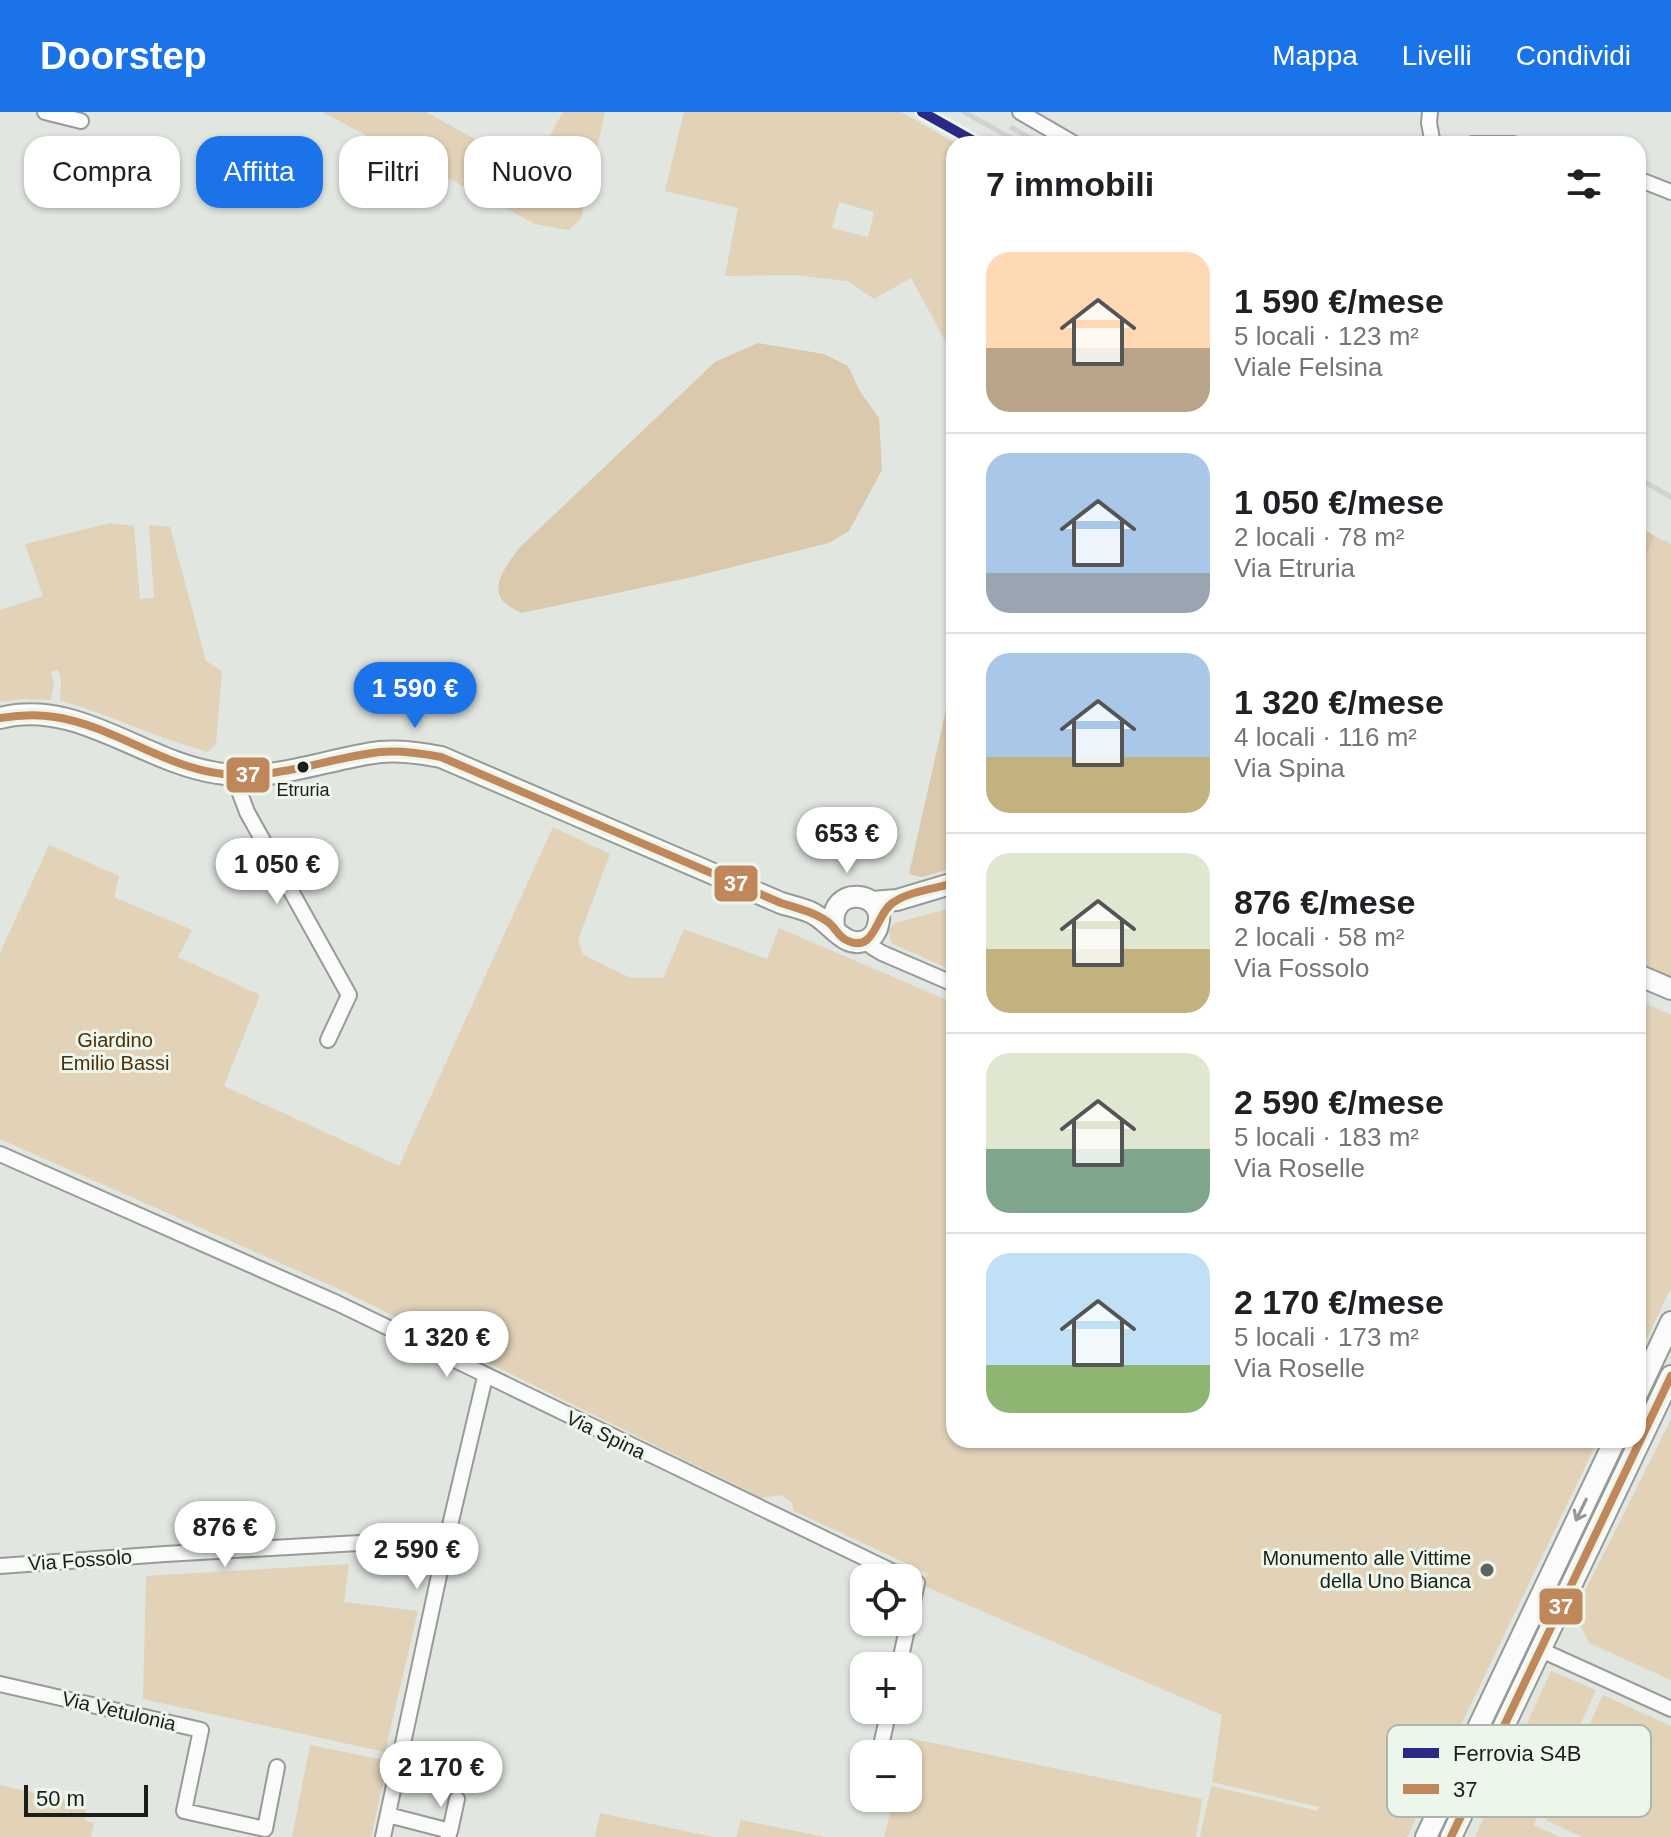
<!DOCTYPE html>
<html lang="it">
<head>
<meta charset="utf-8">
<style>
	:root { --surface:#fff; --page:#f2f2f2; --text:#202124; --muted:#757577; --line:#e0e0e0; --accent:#1a73e8 }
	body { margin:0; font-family:Helvetica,sans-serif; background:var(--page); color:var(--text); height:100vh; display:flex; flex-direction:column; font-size:30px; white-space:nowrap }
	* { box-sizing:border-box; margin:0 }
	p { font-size:26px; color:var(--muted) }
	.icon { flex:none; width:44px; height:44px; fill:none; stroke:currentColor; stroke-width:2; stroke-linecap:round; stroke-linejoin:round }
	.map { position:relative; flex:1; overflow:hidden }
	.drawer { position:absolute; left:946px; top:24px; width:700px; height:1312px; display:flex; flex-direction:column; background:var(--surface); border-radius:24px; box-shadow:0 2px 6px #0004 }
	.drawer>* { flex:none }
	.top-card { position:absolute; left:24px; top:24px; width:760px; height:72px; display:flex; gap:16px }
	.tools { position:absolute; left:850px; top:1452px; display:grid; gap:16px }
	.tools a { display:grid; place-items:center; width:72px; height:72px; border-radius:16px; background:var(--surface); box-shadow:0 2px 6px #0004; font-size:40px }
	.scale { position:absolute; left:24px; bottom:20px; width:124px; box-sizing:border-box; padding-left:8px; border:4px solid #1b1e1a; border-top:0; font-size:22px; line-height:28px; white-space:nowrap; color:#1b1e1a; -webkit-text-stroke:6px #edf6eb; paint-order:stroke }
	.price { position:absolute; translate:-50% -68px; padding:0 18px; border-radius:28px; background:#fff; color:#222; font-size:26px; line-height:52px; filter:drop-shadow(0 2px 4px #0008) }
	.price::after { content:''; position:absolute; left:50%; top:48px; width:24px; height:18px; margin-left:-12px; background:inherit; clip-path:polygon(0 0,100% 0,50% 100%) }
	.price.active { background:var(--accent); color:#fff }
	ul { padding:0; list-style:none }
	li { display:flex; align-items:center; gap:24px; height:200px; padding:0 40px }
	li+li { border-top:2px solid var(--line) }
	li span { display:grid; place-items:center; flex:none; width:224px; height:160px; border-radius:24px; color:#555 }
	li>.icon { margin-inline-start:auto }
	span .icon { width:96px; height:96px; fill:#fffc; stroke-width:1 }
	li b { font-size:34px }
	h2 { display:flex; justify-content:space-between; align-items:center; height:96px; padding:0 40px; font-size:34px }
	.tag { padding:0 28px; border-radius:24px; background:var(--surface); box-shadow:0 2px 6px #0004; font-size:28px; line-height:72px }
	.tag.active { background:var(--accent); color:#fff }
	header { display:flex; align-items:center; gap:48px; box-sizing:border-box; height:112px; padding:0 40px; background:var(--accent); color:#fff }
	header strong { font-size:38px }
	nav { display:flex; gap:44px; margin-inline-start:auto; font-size:28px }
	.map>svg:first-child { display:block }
	.green { fill:#e1d2b8; fill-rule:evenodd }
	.forest { fill:#dac9ac }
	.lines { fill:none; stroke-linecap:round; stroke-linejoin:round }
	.street-casing { stroke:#979b97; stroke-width:18 }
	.secondary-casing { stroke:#979b97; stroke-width:24 }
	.street { stroke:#fafbfa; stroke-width:14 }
	.secondary { stroke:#fafbfa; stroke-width:20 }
	.rail { stroke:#d0d2d0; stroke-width:5 }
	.bus-1-casing { stroke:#edf6eb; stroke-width:14 }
	.bus-1 { stroke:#c0885a; stroke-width:8 }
	.rail-1-casing { stroke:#edf6eb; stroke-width:16 }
	.rail-1 { stroke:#2a2a86; stroke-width:10 }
	.oneway { stroke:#969895 }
	.bus-dot { fill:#1b1e1a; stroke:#edf6eb; stroke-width:3 }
	.poi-dot { fill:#606460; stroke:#edf6eb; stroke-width:3 }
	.labels { text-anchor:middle; stroke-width:6; stroke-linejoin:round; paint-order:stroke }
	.bus-label { font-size:18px; fill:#1b1e1a; stroke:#edf6eb }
	.park-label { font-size:20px; fill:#4a3108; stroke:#edf6eb }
	.street-label { font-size:20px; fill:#1b1e1a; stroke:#edf6eb }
	.poi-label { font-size:20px; fill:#1b1e1a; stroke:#edf6eb; text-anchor:end }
	.key { fill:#edf6eb; stroke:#aeb5ac; stroke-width:2 }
	.key-label { font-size:22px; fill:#1b1e1a }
	.line-badge { stroke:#edf6eb; stroke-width:3 }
	.badge-label { font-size:22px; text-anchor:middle; font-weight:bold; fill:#fff }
</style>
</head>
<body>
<header>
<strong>Doorstep</strong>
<nav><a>Mappa</a><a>Livelli</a><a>Condividi</a></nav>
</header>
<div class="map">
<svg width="1671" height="1725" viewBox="0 0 1671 1725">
	<rect width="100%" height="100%" fill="#e1e6e1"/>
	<path class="green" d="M322,0H426L531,58L563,0H605L581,107L568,118L535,112Z
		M684,0H901L957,32H954V245L911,166L874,187L848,169L793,163L725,164L738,96L665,79ZM839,90L874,100L868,125L832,116Z
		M110,411L134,414L140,487L154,486L149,413L170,415L206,549L222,559L216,632L208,640C157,626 110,603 60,588L61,568L58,558L51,560L54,570L51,588L21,587L0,590V498L43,484L25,432Z
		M1655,424L1671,432V872L1638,858V464Z
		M553,715L610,742L578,828L583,843L631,866H663L684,817L767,847L779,816L954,891V1328H1598L1407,1725H1200L1211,1674L1318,1699L1319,1695L1212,1670L1222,1603L917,1471L929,1462L794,1399L792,1391L781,1383L762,1386L341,1178L0,1027V841L49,733L119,764L114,785L192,818L178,845L260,883L224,974L399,1054Z
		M954,795V859L893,832L890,828L889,817L895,811Z
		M1638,888L1671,903V1176L1638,1245Z
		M1671,1307V1568L1589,1531L1574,1501Z
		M349,1452L344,1490L418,1499L385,1640L143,1587L146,1464Z
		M1551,1559L1596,1578L1534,1713L1560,1725H1475Z
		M1603,1583L1671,1614V1725H1582L1546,1708Z
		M909,1626L1202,1687L1196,1725H884L894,1686H908V1642H905Z
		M310,1633L388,1649L371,1725H292Z
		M0,1673L87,1693L84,1708L94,1711L91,1725H0Z
		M600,1701L713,1725H595Z
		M741,1708L825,1725H736Z"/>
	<path class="forest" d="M758,231L824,242L848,254L861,281L879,306L882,358L849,419L829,431L688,466L521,501C516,498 508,494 504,490C488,473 510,450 519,436L715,250Z
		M1638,414L1655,424L1638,464Z
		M954,562V756L922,765L909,762Z"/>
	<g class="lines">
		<defs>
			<path id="street" d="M45,0L81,9
				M1020,0L1075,32
				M1430,0L1429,11L1433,32
				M1472,32H1514
				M1638,67L1671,80
				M238,664V676L247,700L349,883L328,928
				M866,828L872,835L882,841L954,872
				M0,1042L337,1191L906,1466
				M0,1454L165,1442L447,1426
				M1541,1538L1671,1597
				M899,1554L917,1471L908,1467
				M0,1572L201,1618L184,1699L265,1717L277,1655
				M882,1629L889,1598
				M388,1703L450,1719L448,1725
				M450,1719L457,1687
				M383,1725L447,1426L485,1265"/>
			<path id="secondary" d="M0,606C77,586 143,650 217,661C273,671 325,647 380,640C401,638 421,641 441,645L781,791C790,794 801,796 810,800C830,808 844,839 867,828C873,825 877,819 878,813C888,779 828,771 834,815
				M872,790L897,788L954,771
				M1638,863L1671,877
				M1638,1280L1671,1210
				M1426,1725L1615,1328
				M1451,1725L1671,1264"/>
		</defs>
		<use href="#street" class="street-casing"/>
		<use href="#secondary" class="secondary-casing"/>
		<use href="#street" class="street"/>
		<use href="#secondary" class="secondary"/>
		<path class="rail" d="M964,0L1022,32
			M1012,16L1041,32
			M1638,366L1671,385"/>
		<defs>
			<path id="bus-1" d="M0,606C19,603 36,602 55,605C114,614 163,655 223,662C277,668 327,646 380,640C400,638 421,641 441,645L781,791C797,796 814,800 828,810C835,815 838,824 846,828C876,843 875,801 894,790C911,779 934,777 954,771
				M1451,1725L1671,1264"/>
		</defs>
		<use href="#bus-1" class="bus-1-casing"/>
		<use href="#bus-1" class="bus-1"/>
		<defs>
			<path id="rail-1" d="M922,0L979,32"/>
		</defs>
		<use href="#rail-1" class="rail-1-casing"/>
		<use href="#rail-1" class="rail-1"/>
	</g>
	<defs><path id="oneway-shaft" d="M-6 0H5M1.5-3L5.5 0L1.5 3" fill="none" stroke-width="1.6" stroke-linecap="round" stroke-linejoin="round" transform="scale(2)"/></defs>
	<use class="oneway" href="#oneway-shaft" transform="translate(1581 1398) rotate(116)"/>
	<circle class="bus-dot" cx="303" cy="655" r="7"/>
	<circle class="poi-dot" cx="1487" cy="1458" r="8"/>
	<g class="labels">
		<g class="bus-label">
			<text x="303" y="684">Etruria</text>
		</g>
		<g class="park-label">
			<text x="115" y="935">Giardino<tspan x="115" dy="23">Emilio Bassi</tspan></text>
		</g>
		<g class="street-label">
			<text transform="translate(606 1323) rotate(26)" y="7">Via Spina</text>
			<text transform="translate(80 1448) rotate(-4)" y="7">Via Fossolo</text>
			<text transform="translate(119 1599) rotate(13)" y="7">Via Vetulonia</text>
		</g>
		<g class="poi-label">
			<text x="1471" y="1453">Monumento alle Vittime<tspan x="1471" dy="23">della Uno Bianca</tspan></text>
		</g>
	</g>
	<rect x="1387" y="1613" width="264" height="92" rx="12" class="key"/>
	<rect x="1403" y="1636" width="36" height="10" fill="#2a2a86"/>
	<rect x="1403" y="1672" width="36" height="10" fill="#c0885a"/>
	<g class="key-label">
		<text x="1453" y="1649">Ferrovia S4B</text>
		<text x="1453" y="1685">37</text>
	</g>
	<g class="line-badge">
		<rect x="225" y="644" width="46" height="38" rx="8" fill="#c0885a"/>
		<rect x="713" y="752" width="46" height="39" rx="8" fill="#c0885a"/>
		<rect x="1538" y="1475" width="46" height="39" rx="8" fill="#c0885a"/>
	</g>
	<g class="badge-label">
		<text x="248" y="670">37</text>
		<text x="736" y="779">37</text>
		<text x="1561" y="1502">37</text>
	</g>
</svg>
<div class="tools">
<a><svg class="icon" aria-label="locate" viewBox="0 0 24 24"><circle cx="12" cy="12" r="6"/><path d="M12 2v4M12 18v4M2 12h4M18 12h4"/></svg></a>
<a>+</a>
<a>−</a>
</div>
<div class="scale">50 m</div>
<b class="price active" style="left:415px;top:618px">1 590 €</b>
<b class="price" style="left:847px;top:763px">653 €</b>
<b class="price" style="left:277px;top:794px">1 050 €</b>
<b class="price" style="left:447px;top:1267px">1 320 €</b>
<b class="price" style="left:225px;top:1457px">876 €</b>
<b class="price" style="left:417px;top:1479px">2 590 €</b>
<b class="price" style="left:441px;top:1697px">2 170 €</b>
<div class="top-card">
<a class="tag">Compra</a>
<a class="tag active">Affitta</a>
<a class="tag">Filtri</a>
<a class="tag">Nuovo</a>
</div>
<section class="drawer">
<h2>7 immobili<svg class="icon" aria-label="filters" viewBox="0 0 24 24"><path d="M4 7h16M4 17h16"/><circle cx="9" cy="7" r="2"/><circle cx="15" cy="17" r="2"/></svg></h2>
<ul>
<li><span style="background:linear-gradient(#ffd9b3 60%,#b9a48a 0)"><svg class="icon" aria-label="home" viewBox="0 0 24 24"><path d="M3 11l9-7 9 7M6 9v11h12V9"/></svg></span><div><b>1 590 €/mese</b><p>5 locali · 123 m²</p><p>Viale Felsina</p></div></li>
<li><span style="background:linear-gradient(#a9c7e8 75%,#9aa5b1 0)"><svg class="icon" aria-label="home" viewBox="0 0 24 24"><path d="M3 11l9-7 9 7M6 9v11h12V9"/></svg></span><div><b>1 050 €/mese</b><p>2 locali · 78 m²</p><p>Via Etruria</p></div></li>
<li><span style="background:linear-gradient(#a9c7e8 65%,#c2b280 0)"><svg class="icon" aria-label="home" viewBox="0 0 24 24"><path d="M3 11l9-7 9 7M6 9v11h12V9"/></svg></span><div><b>1 320 €/mese</b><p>4 locali · 116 m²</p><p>Via Spina</p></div></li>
<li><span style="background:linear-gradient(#dfe7d0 60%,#c2b280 0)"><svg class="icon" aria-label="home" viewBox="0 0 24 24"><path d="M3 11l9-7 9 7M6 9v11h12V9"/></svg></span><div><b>876 €/mese</b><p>2 locali · 58 m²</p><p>Via Fossolo</p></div></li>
<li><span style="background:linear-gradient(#dfe7d0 60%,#7fa58c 0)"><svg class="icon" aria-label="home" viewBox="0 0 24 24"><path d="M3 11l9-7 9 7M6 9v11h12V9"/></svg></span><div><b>2 590 €/mese</b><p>5 locali · 183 m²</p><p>Via Roselle</p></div></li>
<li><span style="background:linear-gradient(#bfe0f5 70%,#8fb573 0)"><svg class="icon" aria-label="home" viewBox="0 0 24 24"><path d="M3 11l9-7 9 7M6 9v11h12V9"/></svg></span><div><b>2 170 €/mese</b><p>5 locali · 173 m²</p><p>Via Roselle</p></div></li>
</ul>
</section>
</div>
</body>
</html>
